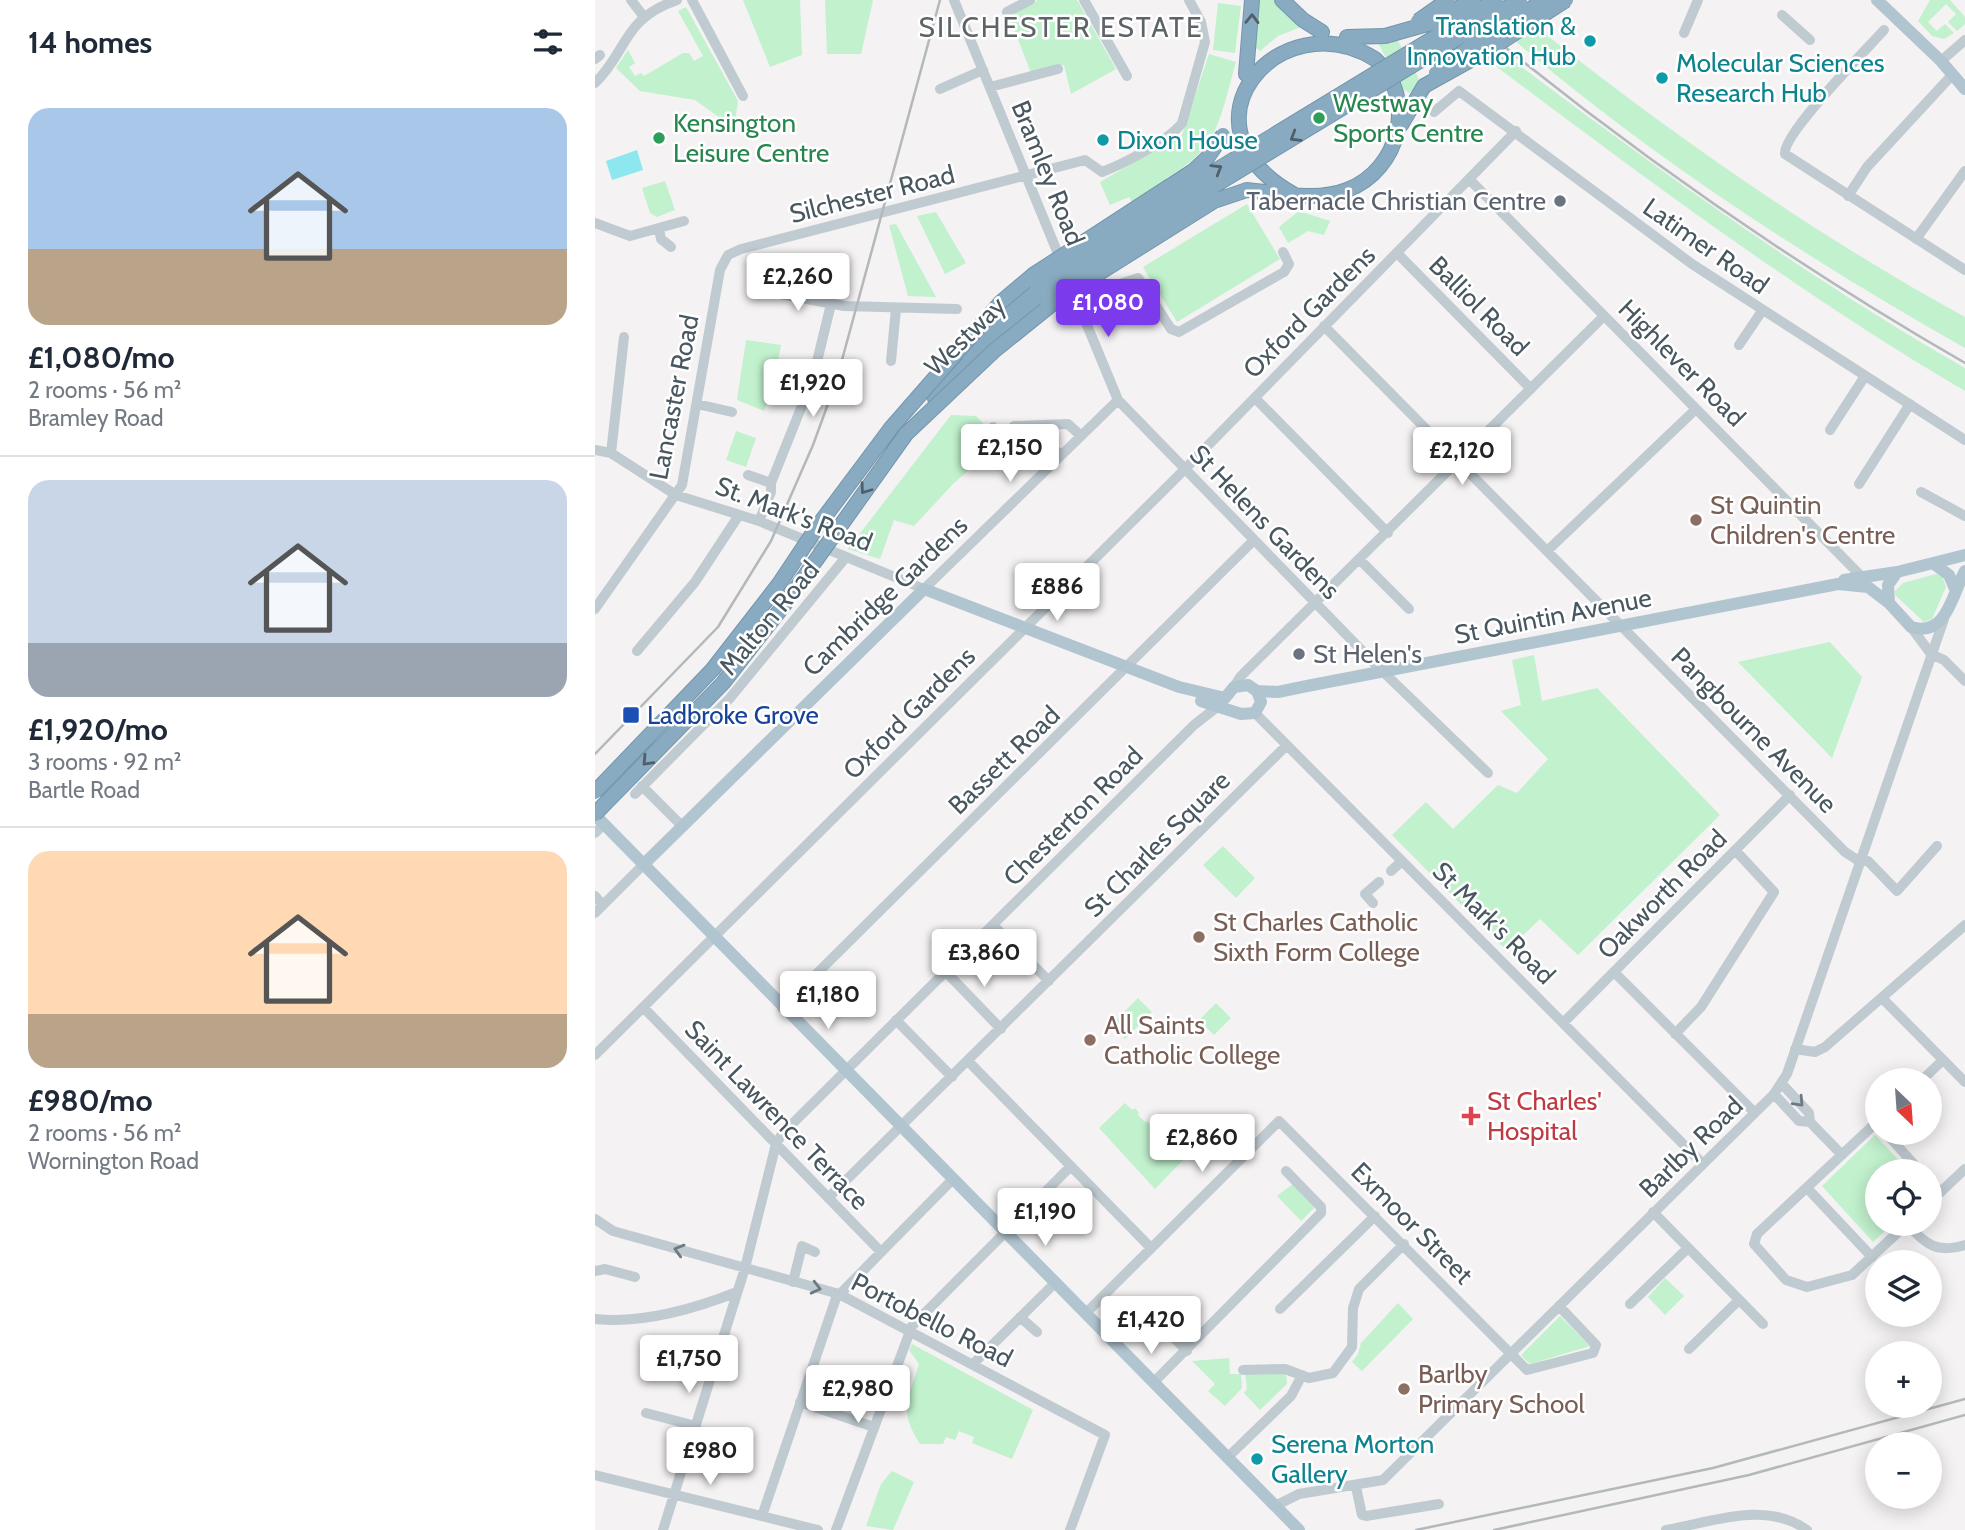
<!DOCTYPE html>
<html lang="en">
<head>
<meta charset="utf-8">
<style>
	:root { --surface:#fff; --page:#f6f6f7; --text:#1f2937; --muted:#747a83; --line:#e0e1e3; --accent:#7c3aed }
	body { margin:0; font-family:Cabin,sans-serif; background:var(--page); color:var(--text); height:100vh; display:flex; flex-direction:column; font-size:26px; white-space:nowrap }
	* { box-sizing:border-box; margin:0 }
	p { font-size:23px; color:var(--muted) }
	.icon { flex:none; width:38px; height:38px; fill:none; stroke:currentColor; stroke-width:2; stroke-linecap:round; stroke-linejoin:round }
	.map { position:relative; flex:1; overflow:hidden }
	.panel { display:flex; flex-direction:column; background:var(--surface); width:595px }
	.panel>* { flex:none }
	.needle { width:46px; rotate:155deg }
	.tools { position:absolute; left:1270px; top:1068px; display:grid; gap:14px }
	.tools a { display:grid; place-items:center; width:77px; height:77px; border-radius:50%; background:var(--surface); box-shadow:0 4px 18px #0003; font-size:35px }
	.price { position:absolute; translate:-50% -60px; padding:0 16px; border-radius:7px; background:#fff; color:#222; font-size:23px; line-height:46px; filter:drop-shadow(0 2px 4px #0008) }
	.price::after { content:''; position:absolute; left:50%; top:42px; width:21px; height:16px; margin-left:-10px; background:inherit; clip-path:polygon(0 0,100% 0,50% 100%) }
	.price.selected { background:var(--accent); color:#fff }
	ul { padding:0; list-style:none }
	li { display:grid; align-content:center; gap:14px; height:371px; padding:0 28px }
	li+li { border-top:2px solid var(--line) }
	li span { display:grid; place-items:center; height:217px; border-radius:21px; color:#555 }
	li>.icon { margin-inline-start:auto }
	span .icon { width:126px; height:126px; fill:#fffc; stroke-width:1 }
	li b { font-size:30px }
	h2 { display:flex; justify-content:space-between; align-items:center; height:84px; padding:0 28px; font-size:30px }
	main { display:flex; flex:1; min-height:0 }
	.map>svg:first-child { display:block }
	.green { fill:#c1f1cd }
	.water { fill:#8de7ef }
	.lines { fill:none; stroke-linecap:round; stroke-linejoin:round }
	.highway-casing { stroke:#7496ad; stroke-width:16 }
	.minor { stroke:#c0cbd1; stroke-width:10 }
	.major { stroke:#b1c5d1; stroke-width:12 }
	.highway { stroke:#89abc1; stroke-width:14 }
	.rail { stroke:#b4b8bc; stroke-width:2.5 }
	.highway-bridge-casing { stroke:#7496ad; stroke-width:16; stroke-linecap:butt }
	.highway-bridge { stroke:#89abc1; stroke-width:14 }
	.oneway { stroke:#4f606a }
	.oneway2 { stroke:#6d7a82 }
	.culture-dot { fill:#0f9aa8; stroke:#fff; stroke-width:2.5 }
	.leisure-dot { fill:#2e9e5b; stroke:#fff; stroke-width:2.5 }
	.worship-dot { fill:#6b7280; stroke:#fff; stroke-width:2.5 }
	.education-dot { fill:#8d6e63; stroke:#fff; stroke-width:2.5 }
	.transit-dot { fill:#1a4fb4; stroke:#fff; stroke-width:2.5 }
	.health-dot { fill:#e0444e; stroke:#fff; stroke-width:2.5 }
	.labels { text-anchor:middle; stroke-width:5; stroke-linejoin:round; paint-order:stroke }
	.culture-label { font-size:26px; fill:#0d838f; stroke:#fff; text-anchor:start }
	.leisure-label { font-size:26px; fill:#27864d; stroke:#fff; text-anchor:start }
	.street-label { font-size:26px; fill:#495860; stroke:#fff }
	.worship-label { font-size:26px; fill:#5b616d; stroke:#fff; text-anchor:end }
	.education-label { font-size:26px; fill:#785e54; stroke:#fff; text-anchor:start }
	.transit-label { font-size:26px; fill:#164399; stroke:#fff; text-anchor:start }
	.health-label { font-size:26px; fill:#be3a42; stroke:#fff; text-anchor:start }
	.neighbourhood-label { font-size:28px; letter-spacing:2px; fill:#5e6367; stroke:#fff }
</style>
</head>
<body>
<main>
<section class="panel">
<h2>14 homes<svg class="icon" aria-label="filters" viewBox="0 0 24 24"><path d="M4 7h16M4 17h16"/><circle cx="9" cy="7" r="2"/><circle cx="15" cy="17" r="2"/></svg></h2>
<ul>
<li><span style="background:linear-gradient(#a9c7e8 65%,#b9a48a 0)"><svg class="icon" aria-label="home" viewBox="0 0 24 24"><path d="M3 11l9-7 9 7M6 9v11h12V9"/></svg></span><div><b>£1,080/mo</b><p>2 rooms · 56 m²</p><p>Bramley Road</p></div></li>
<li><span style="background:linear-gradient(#c9d6e8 75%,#9aa5b1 0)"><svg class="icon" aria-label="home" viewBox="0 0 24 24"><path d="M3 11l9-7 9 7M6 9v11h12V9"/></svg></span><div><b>£1,920/mo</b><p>3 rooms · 92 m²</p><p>Bartle Road</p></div></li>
<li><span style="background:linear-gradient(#ffd9b3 75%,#b9a48a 0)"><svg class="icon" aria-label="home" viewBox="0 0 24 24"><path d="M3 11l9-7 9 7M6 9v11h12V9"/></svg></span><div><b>£980/mo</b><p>2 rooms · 56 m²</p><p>Wornington Road</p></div></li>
</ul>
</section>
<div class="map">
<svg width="1370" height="1530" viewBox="0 0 1370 1530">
	<rect width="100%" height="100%" fill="#f4f2f2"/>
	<path class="green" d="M148,0H205L207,55L175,67Z
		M230,0H278L266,54H232Z
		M443,0H482L521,69L476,94L469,65L436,73L414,16Z
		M662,0H679L706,27L683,36L665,51L660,47Z
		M874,0H908C1053,118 1206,227 1370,317V348C1197,250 1021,135 874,0Z
		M1335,0H1355L1370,17V24L1362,31L1353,22L1361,14L1351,4L1333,22L1342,31L1350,24L1359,33L1349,39L1337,36L1323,21Z
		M623,3L646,6L640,53L618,50Z
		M91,7L143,101L139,128L100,100L45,91L21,68L33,50L40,63L34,67L40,76L46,73L49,76L88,53H94L99,61L108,56L83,11Z
		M779,35L801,37L823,77L824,85L814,93L806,87Z
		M904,50C1055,164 1206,274 1370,368V391C1205,294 1051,179 898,64L885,61Z
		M614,54L641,62C625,117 625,148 571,178L583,199L547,219L534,197L515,205L505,182L587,135Z
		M70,181L80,210L62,217L55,213L47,188Z
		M652,204L685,259L582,322L548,267Z
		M704,211L735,221L729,235L713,231L693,243L684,227Z
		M341,212L371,263L350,274L322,216Z
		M301,224L341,297L313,296L294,225Z
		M151,340L186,345L182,367L184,369L169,411L142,400Z
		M356,415L381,416L406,442L358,484L319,526L299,520L285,559L253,549Z
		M141,431L161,438L151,467L131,460Z
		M1341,574L1347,576L1351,587L1337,619L1329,622L1300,595V591L1308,583Z
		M1235,642L1267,677L1237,758L1143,662Z
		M939,655L947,701L1002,688L1125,815L983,955L945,919L912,951L797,835L831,802L858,829L903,785L922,793L953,759L906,711L926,705L917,660Z
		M628,846L660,878L641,898L608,865Z
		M543,998L557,1012L530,1039L516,1025Z
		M621,1003L636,1018L619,1035L604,1020Z
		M530,1103L537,1110L540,1108L544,1113L543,1115L550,1122L552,1121L589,1159L560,1189L504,1128Z
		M1280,1135L1314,1171H1283V1223H1298L1278,1242L1227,1186Z
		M698,1184L720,1207L706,1221L682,1196Z
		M1070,1278L1089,1296L1070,1315L1053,1297Z
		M803,1303L818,1319L767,1371L757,1362L763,1354L766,1343Z
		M965,1316L995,1346L935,1364L926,1355Z
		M317,1344L438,1410L417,1459L377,1443L379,1437L364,1431L360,1440L351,1437L348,1444H325C303,1410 313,1400 324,1364L314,1350Z
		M634,1358L635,1374H646L647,1388L630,1406L613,1391L620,1384L597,1361Z
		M678,1371L691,1374L692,1384L665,1410L649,1393L652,1389L650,1372Z
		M297,1471L319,1482L298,1530L271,1526L286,1484Z"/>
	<path class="water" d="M42,150L48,170L17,180L11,161Z"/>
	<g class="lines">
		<defs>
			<path id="highway" d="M687,0L708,20L727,32
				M752,37L790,36
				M651,74L657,0
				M806,125L829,86
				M652,190C683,193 722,202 752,190C805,170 823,98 780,59C685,0 576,125 698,194
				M370,352L442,287
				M340,399L391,344L448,297"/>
		</defs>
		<use href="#highway" class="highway-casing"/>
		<path class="minor" d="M36,0L49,17
			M97,0L148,96
			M359,0L466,261
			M489,0L532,76
			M412,12L435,0
			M1187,15L1215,40
			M1289,30C1272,49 1187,134 1190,154L1370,270
			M1089,33L1103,0
			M0,59L5,55
			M1346,61L1370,40
			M0,83C33,51 27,19 82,0
			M395,87L463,69
			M345,89L388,70
			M839,112L864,91L1097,264L1370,440
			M875,180L1266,576
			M1253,196L1272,167L1358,74
			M0,223L35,236L89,221
			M64,229L66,239L76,247
			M1321,239L1370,171
			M802,253L936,389
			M475,284L523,400L779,663L893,773
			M163,290L249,306L362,309
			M480,299L543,278L576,329L584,332L689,272L694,264L688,252
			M729,326L1250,852L1264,861H1273L1302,891L1342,846
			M1144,345L1167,311
			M296,361L301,309
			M660,398L793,533
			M102,404L137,412
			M419,426L473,424L486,436
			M398,427L415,447L453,445L466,455
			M1235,430L1270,376
			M0,450L16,453L81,495L164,521L329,589L523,400
			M16,453L29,337
			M153,475L176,483
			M1264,484L1315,404
			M1326,492L1370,516
			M164,521L176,492V483L218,378L236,304
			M952,551L1101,409
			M765,560L814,609
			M0,609L87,485L125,270L133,255L146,249L490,160L507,172C528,164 573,141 587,123L610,42L606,22L594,0
			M1316,627L1336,654L1349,660L1370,681
			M42,651L100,582L144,515
			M639,687L645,677L1009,316
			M660,713L1107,1163
			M47,786L87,826
			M40,794L135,698L251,557
			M0,833L9,824
			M796,871L807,861
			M0,896L8,905
			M778,903L770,894L784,882
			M0,913L48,865
			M398,925L454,981
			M351,972L406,1029
			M1019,972L1160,1113
			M1287,998L1370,1082
			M48,1007L286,1252
			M187,1008L659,540
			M301,1020L357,1077
			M969,1022L1195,795
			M1080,1034L1106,1007L1179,892L1140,850
			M1200,1049L1220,1052L1230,1047L1370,925
			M0,1055L583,476L921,131
			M373,1061L555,1247
			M1327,1080L1348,1060
			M1187,1084L1214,1113L1215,1122L1247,1155
			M1179,1094L1204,1121L1215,1122
			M1283,1121L1162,1234L1159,1244L1191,1280L1212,1287L1257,1275L1313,1223
			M1290,1132L1325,1171
			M1335,1181L1345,1192
			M1212,1188L1277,1257
			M233,1198L691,746
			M1335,1202L1370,1169
			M1058,1212L1168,1324
			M0,1219L18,1231L244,1294L510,1435L475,1530
			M1312,1224C1330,1244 1342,1254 1370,1245
			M0,1271L10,1269L40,1277
			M198,1282L207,1246L220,1252
			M1035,1304L1093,1248
			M685,1309L780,1216
			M552,1310L592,1351
			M491,1313L684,1121L932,1370L998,1353L1001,1345L964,1306
			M425,1317L442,1332
			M0,1319C48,1324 99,1309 142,1292
			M1094,1349L1144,1300
			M378,1364L461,1282
			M648,1370L690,1369L714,1378L738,1373L757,1347L758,1308L764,1289L809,1244
			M559,1382L726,1213V1207L691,1171
			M205,1402L279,1427
			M51,1413L101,1426
			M633,1457L696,1396L707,1375
			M0,1475L223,1530
			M761,1487L767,1515L771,1516L844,1504
			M680,1506L704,1494L788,1480L1179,1094L1192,1074L1349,619
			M167,1516L241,1298L358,1179
			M68,1530L150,1268L181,1144L187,1134L599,725L622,707
			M241,1530L317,1326L476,1166
			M1071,1530C1117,1522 1171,1500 1212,1530"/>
		<path class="major" d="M1282,0L1346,61L1370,89
			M1339,564L1354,575L1360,589
			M1249,580L1302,572L1370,555
			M1294,603L1293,585L1302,572
			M662,691L683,692L712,686L1243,584L1273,587L1294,603L1316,627C1352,638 1357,594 1370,571
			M606,701L646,714L660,713L666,702L662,691L653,685L639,687L630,698
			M0,815L704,1530
			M48,865L329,589L584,687L630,698"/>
		<use href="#highway" class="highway"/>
		<path class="rail" d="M853,0C1014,136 1188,258 1370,363
			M0,754L123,627L176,541L218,445L241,382L345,0
			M821,1530L1118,1468L1370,1399
			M899,1530L1154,1475L1370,1415"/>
		<defs>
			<path id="highway-bridge" d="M823,21L853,0
				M790,36L836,23L878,0
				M841,73L880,43L950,0
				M829,86L892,51L971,0
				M442,287L541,219L901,0
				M448,297L548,229L925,0
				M0,792L118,669L184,584L222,527L296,428L406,302L438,275L598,171L612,158L628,135
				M0,814L128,683L189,605L311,434L400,350L466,297L619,201L652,190"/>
		</defs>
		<use href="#highway-bridge" class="highway-bridge-casing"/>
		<use href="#highway-bridge" class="highway-bridge"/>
	</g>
	<defs><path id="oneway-chevron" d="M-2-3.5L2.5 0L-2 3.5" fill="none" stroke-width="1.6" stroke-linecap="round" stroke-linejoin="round" transform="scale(1.75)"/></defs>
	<g class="oneway">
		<use href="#oneway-chevron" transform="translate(657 19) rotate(-89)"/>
		<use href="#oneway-chevron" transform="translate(700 137) rotate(149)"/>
		<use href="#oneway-chevron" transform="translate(622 169) rotate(-31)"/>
		<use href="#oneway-chevron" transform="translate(270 489) rotate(126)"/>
		<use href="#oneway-chevron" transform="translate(52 761) rotate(134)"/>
	</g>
	<g class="oneway2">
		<use href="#oneway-chevron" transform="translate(1204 1102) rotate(47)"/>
		<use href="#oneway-chevron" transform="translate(84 1250) rotate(-164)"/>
		<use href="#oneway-chevron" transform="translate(221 1288) rotate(14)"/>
	</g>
	<g class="culture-dot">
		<circle cx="995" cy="41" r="7"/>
		<circle cx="1067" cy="78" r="7"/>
		<circle cx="508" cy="140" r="7"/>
		<circle cx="662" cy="1459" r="7"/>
	</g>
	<g class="leisure-dot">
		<circle cx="724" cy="118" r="7"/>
		<circle cx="64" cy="138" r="7"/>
	</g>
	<g class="worship-dot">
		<circle cx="965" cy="201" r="7"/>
		<circle cx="704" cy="654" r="7"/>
	</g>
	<g class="education-dot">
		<circle cx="1101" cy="520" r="7"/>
		<circle cx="604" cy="937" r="7"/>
		<circle cx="495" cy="1040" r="7"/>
		<circle cx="809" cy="1389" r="7"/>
	</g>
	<rect class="transit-dot" x="27" y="706" width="18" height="18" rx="3.5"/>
	<path class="health-dot" d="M872.5 1105.5h7v7h7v7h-7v7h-7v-7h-7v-7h7z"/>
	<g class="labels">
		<g class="culture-label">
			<text x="981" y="35" text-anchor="end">Translation &amp;<tspan x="981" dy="30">Innovation Hub</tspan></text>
			<text x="1081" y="72">Molecular Sciences<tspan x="1081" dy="30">Research Hub</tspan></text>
			<text x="522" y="149">Dixon House</text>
			<text x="676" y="1453">Serena Morton<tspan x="676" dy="30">Gallery</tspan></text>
		</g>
		<g class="leisure-label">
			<text x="738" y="112">Westway<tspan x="738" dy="30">Sports Centre</tspan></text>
			<text x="78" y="132">Kensington<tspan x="78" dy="30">Leisure Centre</tspan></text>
		</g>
		<g class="street-label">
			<text transform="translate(453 173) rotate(68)" y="9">Bramley Road</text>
			<text transform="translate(277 194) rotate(-14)" y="9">Silchester Road</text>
			<text transform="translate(1111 246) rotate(35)" y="9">Latimer Road</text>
			<text transform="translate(884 306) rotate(45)" y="9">Balliol Road</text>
			<text transform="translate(714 312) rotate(-45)" y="9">Oxford Gardens</text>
			<text transform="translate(370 336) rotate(-44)" y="9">Westway</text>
			<text transform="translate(1087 363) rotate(45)" y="9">Highlever Road</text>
			<text transform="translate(79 397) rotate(-79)" y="9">Lancaster Road</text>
			<text transform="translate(199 514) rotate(21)" y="9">St. Mark's Road</text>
			<text transform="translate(670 522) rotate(46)" y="9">St Helens Gardens</text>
			<text transform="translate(290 596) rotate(-44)" y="9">Cambridge Gardens</text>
			<text transform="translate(958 616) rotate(-11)" y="9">St Quintin Avenue</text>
			<text transform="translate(174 618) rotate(-50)" y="9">Malton Road</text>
			<text transform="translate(314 713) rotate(-45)" y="9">Oxford Gardens</text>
			<text transform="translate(1159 730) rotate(45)" y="9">Pangbourne Avenue</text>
			<text transform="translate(409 760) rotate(-44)" y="9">Bassett Road</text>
			<text transform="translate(478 816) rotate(-45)" y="9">Chesterton Road</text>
			<text transform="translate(562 844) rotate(-45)" y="9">St Charles Square</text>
			<text transform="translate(1067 894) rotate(-45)" y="9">Oakworth Road</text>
			<text transform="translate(899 923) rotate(45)" y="9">St Mark's Road</text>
			<text transform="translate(182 1115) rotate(46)" y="9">Saint Lawrence Terrace</text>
			<text transform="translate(1096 1147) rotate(-44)" y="9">Barlby Road</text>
			<text transform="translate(817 1223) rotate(45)" y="9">Exmoor Street</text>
			<text transform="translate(337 1320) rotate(27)" y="9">Portobello Road</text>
		</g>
		<g class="worship-label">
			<text x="951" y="210">Tabernacle Christian Centre</text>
			<text x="718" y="663" text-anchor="start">St Helen's</text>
		</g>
		<g class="education-label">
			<text x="1115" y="514">St Quintin<tspan x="1115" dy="30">Children's Centre</tspan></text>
			<text x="618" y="931">St Charles Catholic<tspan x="618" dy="30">Sixth Form College</tspan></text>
			<text x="509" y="1034">All Saints<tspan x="509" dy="30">Catholic College</tspan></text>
			<text x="823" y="1383">Barlby<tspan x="823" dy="30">Primary School</tspan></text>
		</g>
		<g class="transit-label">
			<text x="52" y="724">Ladbroke Grove</text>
		</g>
		<g class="health-label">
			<text x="892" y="1110">St Charles'<tspan x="892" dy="30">Hospital</tspan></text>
		</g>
		<g class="neighbourhood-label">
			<text x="466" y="37">SILCHESTER ESTATE</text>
		</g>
	</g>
</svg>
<div class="tools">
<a><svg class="needle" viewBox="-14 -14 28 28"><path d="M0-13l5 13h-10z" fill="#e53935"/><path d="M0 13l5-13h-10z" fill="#747a83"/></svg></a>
<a><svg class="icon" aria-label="locate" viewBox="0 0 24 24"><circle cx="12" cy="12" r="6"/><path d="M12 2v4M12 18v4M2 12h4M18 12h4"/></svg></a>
<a><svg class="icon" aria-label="layers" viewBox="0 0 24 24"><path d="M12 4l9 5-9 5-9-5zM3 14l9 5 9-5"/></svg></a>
<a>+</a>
<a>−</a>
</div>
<b class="price" style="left:203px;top:313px">£2,260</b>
<b class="price selected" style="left:513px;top:339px">£1,080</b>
<b class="price" style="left:218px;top:419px">£1,920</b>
<b class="price" style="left:415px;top:484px">£2,150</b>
<b class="price" style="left:867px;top:487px">£2,120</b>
<b class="price" style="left:462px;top:623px">£886</b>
<b class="price" style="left:389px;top:989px">£3,860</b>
<b class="price" style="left:233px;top:1031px">£1,180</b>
<b class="price" style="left:607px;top:1174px">£2,860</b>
<b class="price" style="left:450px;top:1248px">£1,190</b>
<b class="price" style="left:556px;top:1356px">£1,420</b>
<b class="price" style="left:94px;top:1395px">£1,750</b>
<b class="price" style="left:263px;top:1425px">£2,980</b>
<b class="price" style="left:115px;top:1487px">£980</b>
</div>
</main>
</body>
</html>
